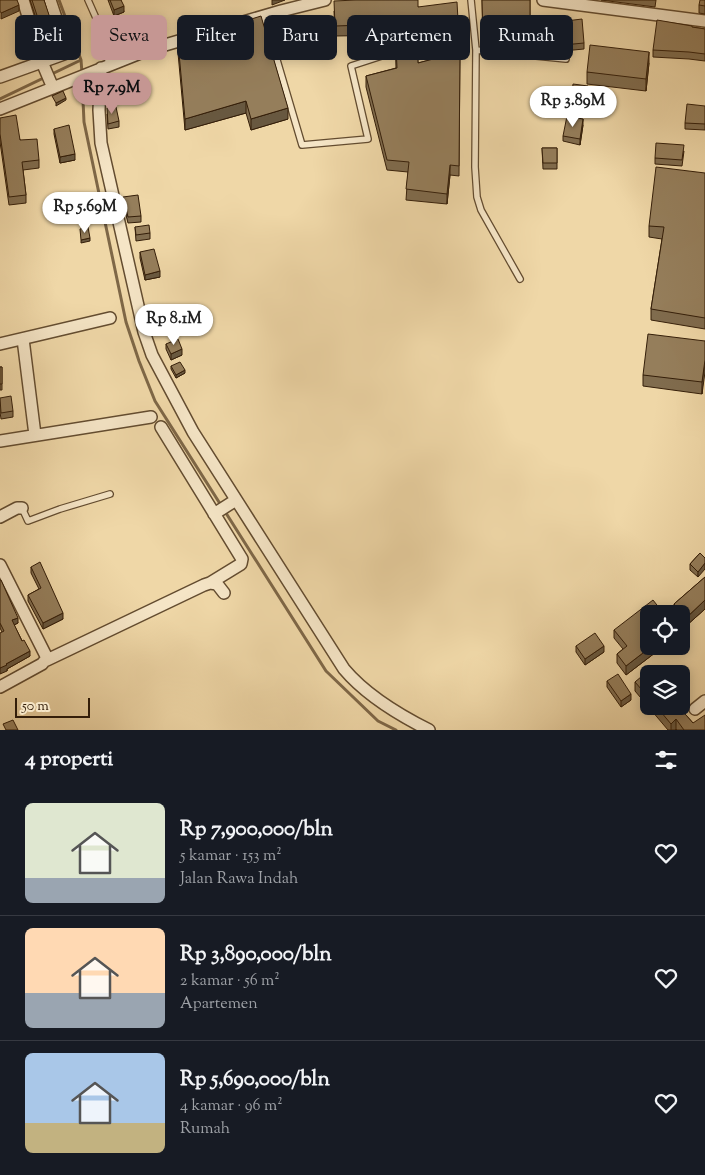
<!DOCTYPE html>
<html lang="id">
<head>
<meta charset="utf-8">
<style>
	:root { --surface:#171b24; --page:#20242c; --text:#f1f3f6; --muted:#9ea1a6; --line:#363941; --accent:#c59692 }
	body { margin:0; font-family:"Sorts Mill Goudy",serif; background:var(--page); color:var(--text); height:100vh; display:flex; flex-direction:column; font-size:19px; white-space:nowrap }
	* { box-sizing:border-box; margin:0 }
	p { font-size:16px; color:var(--muted) }
	.icon { flex:none; width:28px; height:28px; fill:none; stroke:currentColor; stroke-width:2; stroke-linecap:round; stroke-linejoin:round }
	.map { position:relative; height:730px; overflow:hidden }
	.side { display:flex; flex-direction:column; background:var(--surface); flex:1 }
	.side>* { flex:none }
	.banner { position:absolute; left:15px; top:15px; width:675px; height:45px; display:flex; gap:10px }
	.tools { position:absolute; left:640px; top:605px; display:grid; gap:10px }
	.tools a { display:grid; place-items:center; width:50px; height:50px; border-radius:8px; background:var(--surface); box-shadow:0 2px 12px #0003; font-size:25px }
	.scale { position:absolute; left:15px; bottom:12px; width:75px; box-sizing:border-box; padding-left:5px; border:2px solid #341e09; border-top:0; font-size:14px; line-height:18px; white-space:nowrap; color:#341e09; -webkit-text-stroke:4px #f5e5c6; paint-order:stroke }
	.price { position:absolute; translate:-50% -42px; padding:0 11px; border-radius:18px; background:#fff; color:#222; font-size:16px; line-height:32px; filter:drop-shadow(0 1px 2px #0008) }
	.price::after { content:''; position:absolute; left:50%; top:30px; width:15px; height:11px; margin-left:-8px; background:inherit; clip-path:polygon(0 0,100% 0,50% 100%) }
	.price.active { background:var(--accent); color:#111 }
	ul { padding:0; list-style:none }
	li { display:flex; align-items:center; gap:15px; height:125px; padding:0 25px }
	li+li { border-top:1px solid var(--line) }
	li span { display:grid; place-items:center; flex:none; width:140px; height:100px; border-radius:8px; color:#555 }
	li>.icon { margin-inline-start:auto }
	span .icon { width:60px; height:60px; fill:#fffc; stroke-width:1 }
	li b { font-size:21px }
	h2 { display:flex; justify-content:space-between; align-items:center; height:60px; padding:0 25px; font-size:21px }
	.tag { padding:0 18px; border-radius:8px; background:var(--surface); box-shadow:0 2px 12px #0003; font-size:18px; line-height:45px }
	.tag.active { background:var(--accent); color:#111 }
	.map>svg:first-child { display:block }
	.lines { fill:none; stroke-linecap:round; stroke-linejoin:round }
	.stream { stroke:#7e6747; stroke-width:3 }
	.service-casing { stroke:#634c30; stroke-width:8 }
	.minor-casing { stroke:#634c30; stroke-width:14 }
	.service { stroke:#f5e5c6; stroke-width:5.5 }
	.minor { stroke:#f5e5c6; stroke-width:11 }
	.wall { fill:#806c4e; stroke:#341e09 }
	.shaded-wall { fill:#685840; stroke:#341e09 }
	.building { fill:#957e5b; stroke:#341e09 }
</style>
</head>
<body>
<div class="map">
<svg width="705" height="730" viewBox="0 0 705 730">
	<rect width="100%" height="100%" fill="#efd7a7"/>
	<filter id="stains"><feTurbulence type="fractalNoise" baseFrequency=".004" numOctaves="4"/><feColorMatrix values="0 0 0 0 .2 0 0 0 0 .09 0 0 0 0 .02 0 0 0 .5 -.17"/></filter>
	<radialGradient id="worn" r=".72"><stop offset=".6" stop-color="#630" stop-opacity="0"/><stop offset="1" stop-color="#630" stop-opacity=".3"/></radialGradient>
	<g class="lines">
		<path class="stream" d="M59,0L81,60L82,73
			M82,79L84,122L126,322L139,361L155,401L326,671L378,721L396,730
			M0,99L81,60"/>
		<defs>
			<path id="service" d="M88,0L100,27L109,64
				M471,0L476,50L475,167L477,197L481,210L520,279
				M264,16L302,145L368,139L351,66L388,54
				M476,50L566,59
				M22,508L28,521L60,509L110,494"/>
			<path id="minor" d="M23,0L42,62L53,88
				M543,0L705,21
				M101,68L99,110L101,143L144,332L152,355L193,432L344,669C365,694 399,715 429,730
				M0,77L64,54L67,51L50,0
				M0,109L148,50L281,11L325,0
				M23,339L35,435
				M0,344L110,318
				M161,427L242,559L241,564L210,583
				M0,441L151,417
				M214,514L236,500
				M0,517L17,508H22
				M0,565L47,658L42,664L0,687
				M47,660L204,585L210,583L217,584L224,593
				M695,709L705,701"/>
		</defs>
		<use href="#service" class="service-casing"/>
		<use href="#minor" class="minor-casing"/>
		<use href="#service" class="service"/>
		<use href="#minor" class="minor"/>
	</g>
	<path class="wall" d="M30,0H44L58,48L47,52Z
		M108,0H121L124,12L114,16Z
		M482,0H530V51L483,46Z
		M601,0H656L655,7Z
		M705,0V14L699,13V5Z
		M418,7L458,20V30L438,32V35L417,37L418,63L460,52L459,176L450,175L447,204L406,200L408,172L387,170L366,87V76L396,68L395,35L335,36L334,11Z
		M566,21L584,43V49L563,51L562,34H566Z
		M692,27L705,29V61L689,59L653,57V50Z
		M178,42L288,119L251,130L246,113L185,130L178,53Z
		M649,63L646,91L587,84V72Z
		M588,92L586,110L571,108V103Z
		M705,106V130L685,129V123Z
		M107,114L119,121V127L108,129Z
		M0,118L39,160V168L23,170L26,195V203L9,205L0,142Z
		M583,125L580,145L563,141V136Z
		M54,129L75,160L60,163L54,134Z
		M542,148H557V169H543Z
		M684,151L682,166L655,164V158Z
		M705,173V329L651,320V309L662,239L649,237V226Z
		M123,197L141,216V222L128,223L123,203Z
		M135,227L150,233V239L136,241Z
		M140,252L160,277L145,280L140,258Z
		M705,341L702,394L643,386V375Z
		M166,344L182,355L171,360L166,349Z
		M171,366L185,373L176,378L171,369Z
		M0,367H2V390H0Z
		M0,398L13,411V417L1,419L0,412Z
		M700,553L698,577L690,570V564Z
		M31,567L63,619L43,629L28,601V595L39,589L31,573Z
		M705,577V609L686,626L681,621V614L674,613V604Z
		M0,580L18,623L14,625L30,656L7,669V671L2,632L0,628Z
		M614,630L649,646H664L626,675L617,663V654L623,649L614,638Z
		M576,646L604,652L585,665L576,652Z
		M649,674V706H678L693,723L705,730H677L676,729L675,730H668L635,691V682Z
		M607,681L631,700L621,707L607,687Z"/>
	<path class="shaded-wall" d="M272,0H285L272,5Z
		M19,5V11L1,19V13Z
		M124,6V12L114,16V10Z
		M58,42V48L47,52V46Z
		M649,52V63L646,91V79Z
		M66,98V100L56,106V103Z
		M246,101V113L185,130V119Z
		M288,108V119L251,130V119Z
		M583,119V125L580,145V139Z
		M75,154V160L60,163V157Z
		M450,165V175L447,204V194Z
		M90,238V241L81,243V240Z
		M160,271V277L145,280V275Z
		M182,349V355L171,360V354Z
		M705,360V372L702,394V382Z
		M185,370V373L176,378V375Z
		M705,563V569L698,577V572Z
		M705,600V609L686,626V618Z
		M63,613V619L43,629V623Z
		M18,618V623L12,626V620Z
		M604,646V652L585,665V659Z
		M652,646H664L626,675V666Z
		M30,651V656L7,669V671L0,674V668L6,664Z
		M631,694V700L621,707V701Z
		M676,719V729L675,730H671V724Z"/>
	<path class="building" d="M0,0H17L19,5L1,13L0,11Z
		M32,0H44L58,42L47,46Z
		M110,0H121L124,6L114,10Z
		M356,0H418V7L457,2L458,20L438,21V24L417,26L418,63L460,52L459,166L450,165L447,194L406,189L409,162L387,160L366,76L397,68L395,24L335,26L334,1Z
		M482,0H530V42L483,37Z
		M700,0H705V6L699,5Z
		M261,16L288,108L251,119L246,101L185,119L178,42Z
		M582,19L584,43L563,45L562,34H567L566,21Z
		M657,20L692,26V27L705,29V54L689,52L653,50Z
		M590,45L649,52L646,79L587,72Z
		M573,84L588,86L586,105L571,103Z
		M63,91L66,98L56,103L52,96Z
		M687,104L705,106V124L685,123Z
		M116,107L119,121L108,124L107,108Z
		M16,115L20,140L37,139L39,160L22,162L26,195L9,197L0,134V118Z
		M567,116L583,119L580,139L563,136Z
		M69,125L75,154L60,157L54,129Z
		M656,143L684,145L682,160L655,158Z
		M542,148H557V163H543Z
		M656,167L705,173V318L651,309L664,227L649,226Z
		M138,195L141,216L128,217L123,197Z
		M149,225L150,233L136,235L135,227Z
		M88,227L90,238L81,240L80,229Z
		M154,249L160,271L145,275L140,252Z
		M648,334L705,341V360L702,382L643,375Z
		M178,339L182,349L171,354L166,344Z
		M180,362L185,370L176,375L171,366Z
		M0,367H2V384H0Z
		M11,396L13,411L1,413L0,398Z
		M700,553L705,558V563L698,572L690,564Z
		M40,562L63,613L43,623L28,595L41,588L31,567Z
		M705,577V600L686,618L674,604Z
		M0,580H1L18,618L12,620L22,641L24,640L30,651L6,664L7,665L0,668V633L4,631L0,623Z
		M653,600L664,614H649V646H652L626,666L617,654L627,646L614,630Z
		M595,633L604,646L585,659L576,646Z
		M648,671L650,674H649V698L635,682Z
		M618,674L631,694L621,701L607,681Z
		M656,706H678L693,723L705,715V730H684L676,719L671,724Z
		M13,720L18,730H6L3,724Z"/>
	<rect width="100%" height="100%" filter="url(#stains)"/>
	<rect width="100%" height="100%" fill="url(#worn)"/>
</svg>
<div class="tools">
<a><svg class="icon" aria-label="locate" viewBox="0 0 24 24"><circle cx="12" cy="12" r="6"/><path d="M12 2v4M12 18v4M2 12h4M18 12h4"/></svg></a>
<a><svg class="icon" aria-label="layers" viewBox="0 0 24 24"><path d="M12 4l9 5-9 5-9-5zM3 14l9 5 9-5"/></svg></a>
</div>
<div class="scale">50 m</div>
<b class="price active" style="left:112px;top:115px">Rp 7.9M</b>
<b class="price" style="left:573px;top:128px">Rp 3.89M</b>
<b class="price" style="left:85px;top:234px">Rp 5.69M</b>
<b class="price" style="left:174px;top:346px">Rp 8.1M</b>
<div class="banner">
<a class="tag">Beli</a>
<a class="tag active">Sewa</a>
<a class="tag">Filter</a>
<a class="tag">Baru</a>
<a class="tag">Apartemen</a>
<a class="tag">Rumah</a>
</div>
</div>
<section class="side">
<h2>4 properti<svg class="icon" aria-label="filters" viewBox="0 0 24 24"><path d="M4 7h16M4 17h16"/><circle cx="9" cy="7" r="2"/><circle cx="15" cy="17" r="2"/></svg></h2>
<ul>
<li><span style="background:linear-gradient(#dfe7d0 75%,#9aa5b1 0)"><svg class="icon" aria-label="home" viewBox="0 0 24 24"><path d="M3 11l9-7 9 7M6 9v11h12V9"/></svg></span><div><b>Rp 7,900,000/bln</b><p>5 kamar · 153 m²</p><p>Jalan Rawa Indah</p></div><svg class="icon" aria-label="heart" viewBox="0 0 24 24"><path d="M12 20l-8-8c-3-5 5-10 8-4 3-6 11-1 8 4z"/></svg></li>
<li><span style="background:linear-gradient(#ffd9b3 65%,#9aa5b1 0)"><svg class="icon" aria-label="home" viewBox="0 0 24 24"><path d="M3 11l9-7 9 7M6 9v11h12V9"/></svg></span><div><b>Rp 3,890,000/bln</b><p>2 kamar · 56 m²</p><p>Apartemen</p></div><svg class="icon" aria-label="heart" viewBox="0 0 24 24"><path d="M12 20l-8-8c-3-5 5-10 8-4 3-6 11-1 8 4z"/></svg></li>
<li><span style="background:linear-gradient(#a9c7e8 70%,#c2b280 0)"><svg class="icon" aria-label="home" viewBox="0 0 24 24"><path d="M3 11l9-7 9 7M6 9v11h12V9"/></svg></span><div><b>Rp 5,690,000/bln</b><p>4 kamar · 96 m²</p><p>Rumah</p></div><svg class="icon" aria-label="heart" viewBox="0 0 24 24"><path d="M12 20l-8-8c-3-5 5-10 8-4 3-6 11-1 8 4z"/></svg></li>
</ul>
</section>
</body>
</html>
